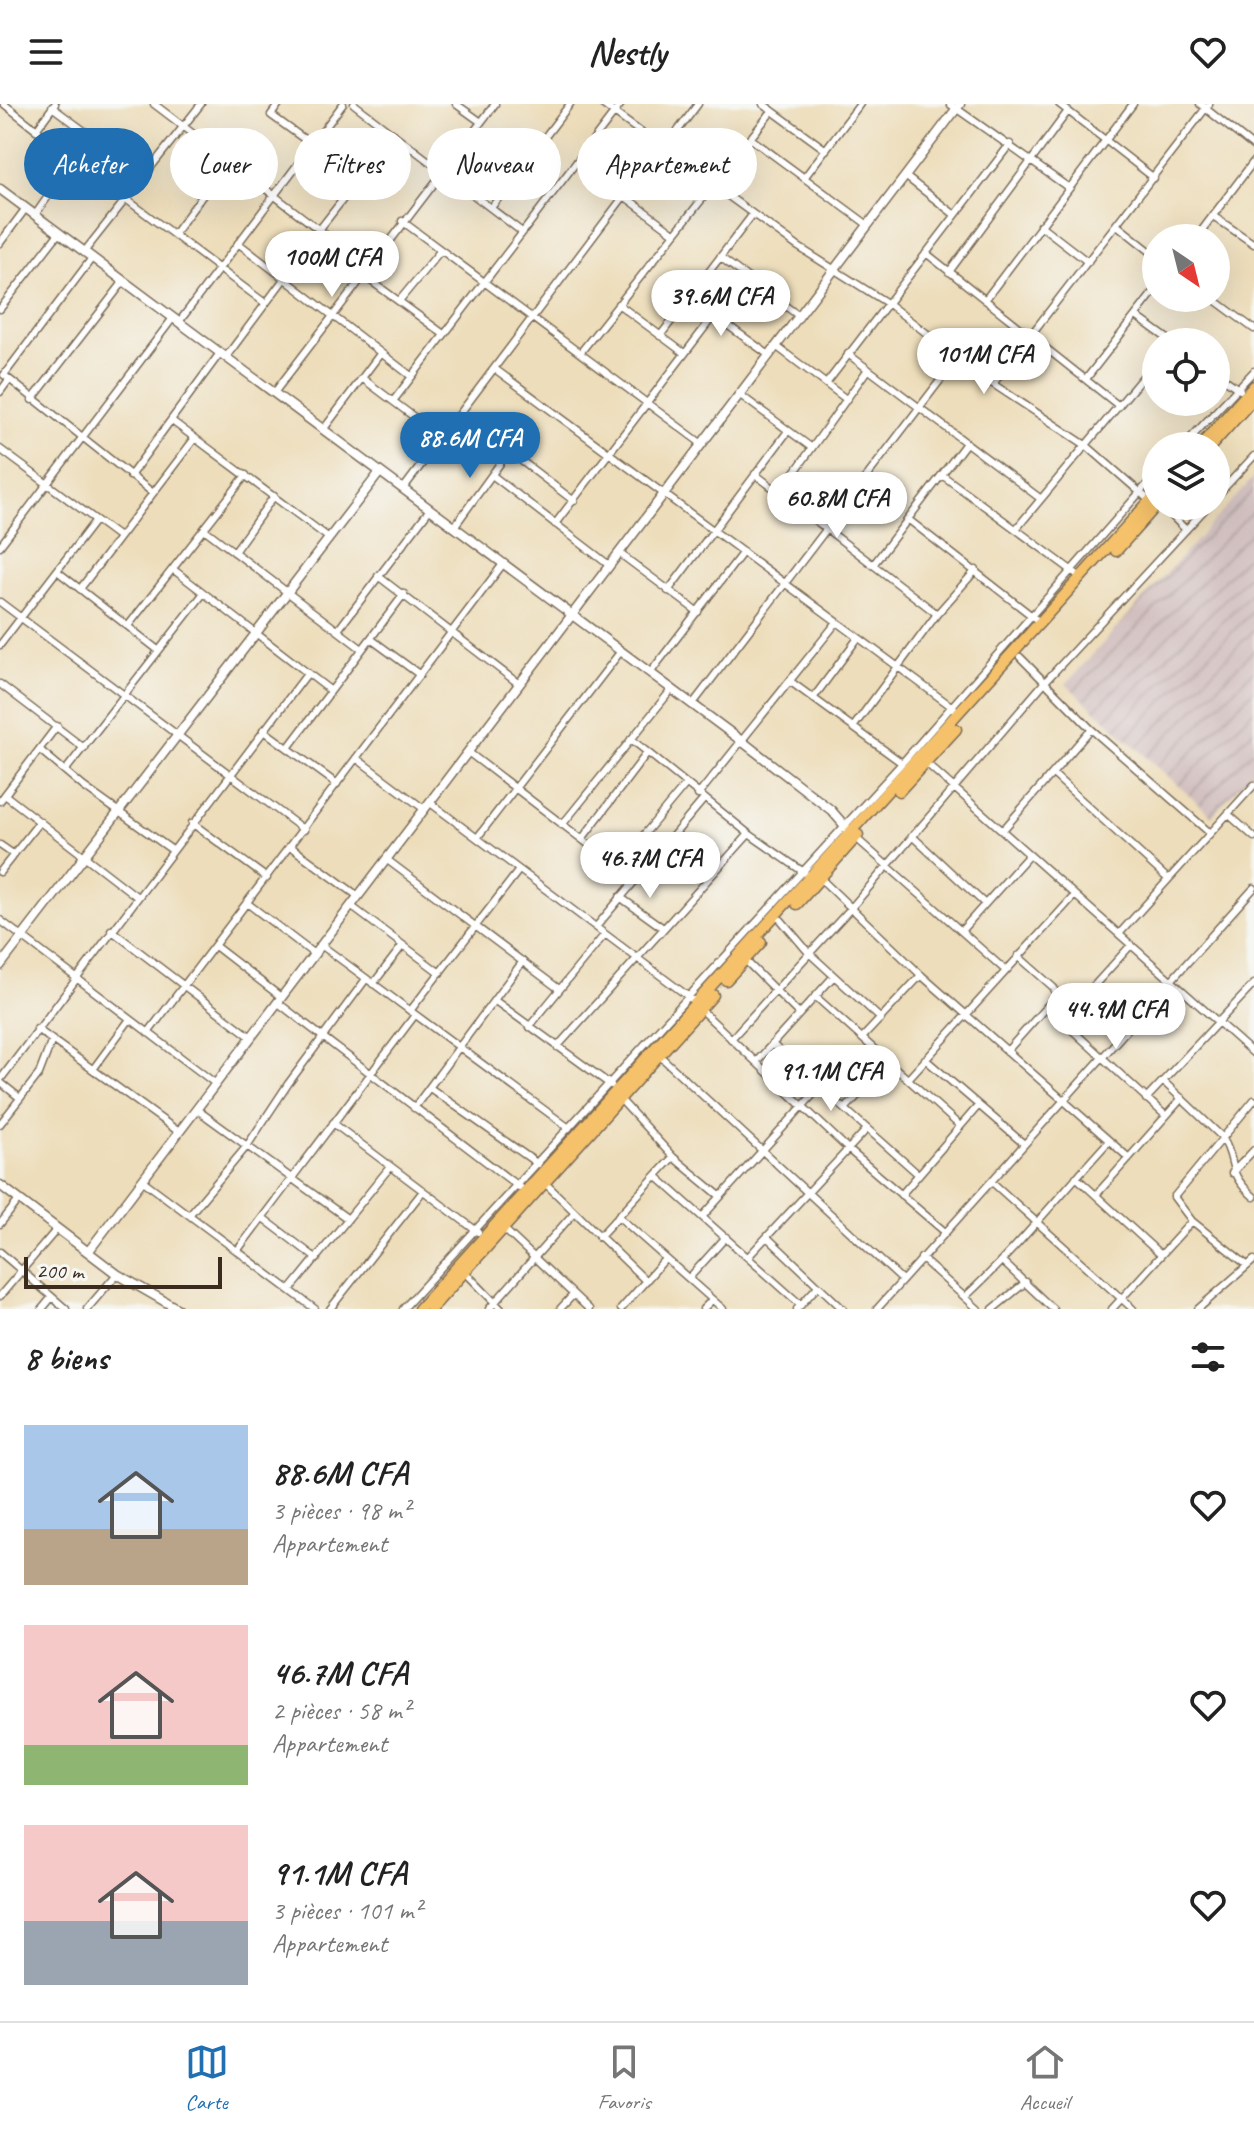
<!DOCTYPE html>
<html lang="fr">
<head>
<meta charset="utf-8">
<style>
	:root { --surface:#fff; --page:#f2f2f2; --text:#222; --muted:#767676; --line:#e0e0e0; --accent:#1f6fb2 }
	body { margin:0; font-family:Caveat,sans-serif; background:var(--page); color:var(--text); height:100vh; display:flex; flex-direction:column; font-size:30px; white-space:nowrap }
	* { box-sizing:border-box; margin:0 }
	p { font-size:26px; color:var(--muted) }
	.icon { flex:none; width:44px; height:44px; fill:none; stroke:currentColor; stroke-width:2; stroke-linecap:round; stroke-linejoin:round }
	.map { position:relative; height:1205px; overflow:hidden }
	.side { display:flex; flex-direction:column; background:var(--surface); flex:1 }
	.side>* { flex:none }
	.guide { position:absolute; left:24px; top:24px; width:800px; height:72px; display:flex; gap:16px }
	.needle { width:52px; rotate:145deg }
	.controls { position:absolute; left:1142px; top:120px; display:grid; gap:16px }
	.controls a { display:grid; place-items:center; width:88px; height:88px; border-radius:50%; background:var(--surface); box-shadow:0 8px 32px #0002; font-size:40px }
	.scale { position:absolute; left:24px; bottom:20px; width:198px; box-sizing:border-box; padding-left:8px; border:4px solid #3b2a1e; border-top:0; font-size:22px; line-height:28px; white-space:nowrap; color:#3b2a1e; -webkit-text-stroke:6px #f6f6f2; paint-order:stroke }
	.price { position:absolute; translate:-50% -68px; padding:0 18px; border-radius:28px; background:#fff; color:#222; font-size:26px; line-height:52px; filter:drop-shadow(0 2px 4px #0008) }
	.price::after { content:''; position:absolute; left:50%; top:48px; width:24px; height:18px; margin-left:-12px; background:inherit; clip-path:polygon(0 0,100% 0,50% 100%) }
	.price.current { background:var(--accent); color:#fff }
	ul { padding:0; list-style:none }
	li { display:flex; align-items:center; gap:24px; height:200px; padding:0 24px }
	li span { display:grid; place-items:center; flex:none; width:224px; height:160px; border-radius:0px; color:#555 }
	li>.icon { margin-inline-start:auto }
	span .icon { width:96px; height:96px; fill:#fffc; stroke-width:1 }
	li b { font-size:34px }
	h2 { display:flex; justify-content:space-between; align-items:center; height:96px; padding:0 24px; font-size:34px }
	.tag { padding:0 28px; border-radius:36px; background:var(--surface); box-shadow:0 8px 32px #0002; font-size:28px; line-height:72px }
	.tag.current { background:var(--accent); color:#fff }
	header { display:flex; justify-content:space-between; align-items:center; height:104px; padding:0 24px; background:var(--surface); font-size:36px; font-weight:700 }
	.tabs { display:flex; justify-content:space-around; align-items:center; height:112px; border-top:2px solid var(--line); background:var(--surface); font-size:22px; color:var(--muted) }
	.tabs a { display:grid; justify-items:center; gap:4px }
	.tabs .current { color:var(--accent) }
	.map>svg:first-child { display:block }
	.industrial { fill:url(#industrial-furrows) }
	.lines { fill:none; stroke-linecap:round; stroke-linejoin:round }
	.minor-casing { stroke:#796955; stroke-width:9 }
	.tertiary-casing { stroke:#796955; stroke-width:11 }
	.primary-casing { stroke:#796955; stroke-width:13 }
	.minor { stroke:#fff; stroke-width:6 }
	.tertiary { stroke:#fff; stroke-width:8 }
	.primary { stroke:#f5c16b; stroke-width:10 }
</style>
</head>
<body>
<header><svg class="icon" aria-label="menu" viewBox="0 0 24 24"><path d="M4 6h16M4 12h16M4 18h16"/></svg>Nestly<svg class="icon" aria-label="heart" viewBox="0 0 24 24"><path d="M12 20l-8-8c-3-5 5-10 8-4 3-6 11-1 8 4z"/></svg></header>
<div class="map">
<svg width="1254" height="1205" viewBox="0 0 1254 1205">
	<defs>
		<pattern id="industrial-furrows" width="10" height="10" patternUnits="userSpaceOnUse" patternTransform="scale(2)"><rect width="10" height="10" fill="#d1bfbf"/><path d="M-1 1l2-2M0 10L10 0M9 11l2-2" fill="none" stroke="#b4a4a4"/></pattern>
	</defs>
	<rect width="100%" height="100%" fill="#f6f6f2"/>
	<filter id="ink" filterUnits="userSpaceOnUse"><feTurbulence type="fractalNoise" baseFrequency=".0125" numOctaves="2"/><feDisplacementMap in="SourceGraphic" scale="16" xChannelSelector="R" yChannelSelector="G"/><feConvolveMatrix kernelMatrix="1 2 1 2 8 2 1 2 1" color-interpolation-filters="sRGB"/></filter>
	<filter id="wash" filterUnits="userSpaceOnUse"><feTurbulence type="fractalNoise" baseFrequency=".006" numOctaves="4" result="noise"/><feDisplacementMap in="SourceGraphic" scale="32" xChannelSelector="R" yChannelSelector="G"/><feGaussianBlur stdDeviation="1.8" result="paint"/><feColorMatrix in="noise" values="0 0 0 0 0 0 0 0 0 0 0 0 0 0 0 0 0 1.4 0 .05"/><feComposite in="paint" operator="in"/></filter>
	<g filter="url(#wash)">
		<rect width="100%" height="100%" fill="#edddba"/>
		<path class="industrial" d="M1254,373V665L1212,712L1066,580Z"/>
	</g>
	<g filter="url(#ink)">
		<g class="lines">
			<defs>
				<path id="minor" d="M4,0L74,55
					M154,0L368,163
					M279,0L271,11L311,40
					M354,0L522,128
					M456,0L481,18
					M602,0L797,142L887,199L993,280L1087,342L1150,397
					M763,0L826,46
					M950,0L1069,84
					M1059,0L1154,74
					M1200,0L1254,43
					M52,3L144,71
					M36,26L55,0
					M750,34L868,121
					M664,45L698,0
					M577,57L674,129
					M905,72L955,111
					M804,74L860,0
					M126,95L265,199
					M491,104L570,0
					M35,111L91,31
					M1213,112L1254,140
					M402,117L702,340
					M1040,121L1088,158
					M1117,121L1156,152
					M319,126L394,30
					M174,130L228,57
					M1196,134L1254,57
					M0,139L26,104
					M238,139L411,272
					M84,148L201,0
					M926,149L1119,302
					M720,153L799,212
					M92,154L4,271L153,389
					M949,168L1068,7
					M363,171L442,229
					M690,194L769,251
					M1212,194L1254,225
					M985,196L1133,0
					M399,197L441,146
					M618,200L684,249
					M0,205L59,129
					M1136,212L1172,238
					M179,218L343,0
					M660,232L753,110
					M776,242L846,295
					M580,249L772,7
					M848,250L1041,395
					M226,253L284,175
					M495,265L955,605
					M1216,269L1240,286
					M362,274L442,334
					M1086,275L1156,185
					M826,280L1010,40
					M993,280L1209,0
					M0,288L8,277
					M274,289L495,0
					M739,290L812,344
					M32,296L124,177
					M394,296L621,0
					M460,310L574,397
					M172,317L329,434
					M323,326L380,250
					M1183,342L1254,267
					M0,345L119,433
					M755,370L937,510
					M492,371L609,461
					M942,371L1082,474
					M130,372L220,249
					M403,385L624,92
					M780,389L868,265
					M1216,393L1254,352
					M1162,402L1186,426
					M909,416L1041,519
					M555,420L715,210
					M454,423L509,347
					M204,425L362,545
					M1016,425L1156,257
					M0,442L173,214
					M234,448L274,392
					M619,449L698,508
					M873,461L966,339
					M174,466L331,587
					M57,467L158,546
					M378,472L519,580
					M80,485L195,334
					M668,487L788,327
					M0,498L304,726
					M128,522L246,371
					M338,526L430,405
					M371,535L420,571
					M0,541L95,417
					M1020,553L1091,625L1210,729
					M650,569L743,448
					M791,578L902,659
					M0,580L84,644
					M814,593L858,534
					M692,601L958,253
					M854,622L937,510L976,466
					M263,626L337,680
					M631,635L749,730L805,769
					M288,644L404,490
					M40,646L84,683L172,746
					M468,648L635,776
					M356,654L424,705
					M925,658L1254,950
					M65,667L203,490
					M1053,670L1168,775
					M5,691L136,792
					M698,691L837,518
					M0,697L57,622
					M429,698L697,899
					M1228,710L1254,733
					M192,719L267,774
					M562,721L672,585
					M1003,726L1091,625
					M645,730L663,744
					M912,732L985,800
					M477,734L621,547
					M856,734L1005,866
					M582,735L647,649
					M0,741L13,750
					M291,743L358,792
					M386,755L559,885
					M618,762L686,680
					M0,768L40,717
					M820,774L921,871L1129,1054
					M620,793L663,824
					M247,799L314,850
					M351,802L440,869
					M0,816L216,980
					M781,816L809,849L881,915
					M596,823L704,695
					M111,826L251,933
					M961,827L1029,751
					M1119,830L1254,681
					M321,841L569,1024
					M215,842L281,893
					M745,856L799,910
					M373,880L403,841
					M815,892L960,1022
					M494,896L611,981
					M277,898L519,1083
					M1047,903L1166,1012
					M701,906L849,1046L945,1128
					M410,907L519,766
					M1062,917L1131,841
					M529,923L605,830
					M37,925L179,1028
					M148,929L503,460
					M863,933L921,871
					M731,935L852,803L1043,580L1208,402
					M772,940L918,1070
					M557,943L749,730
					M1007,947L1056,892L1054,884L1018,852
					M660,952L902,1176
					M925,955L1024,1040
					M756,958L833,873
					M94,964L130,915
					M908,975L1074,792
					M0,976L307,570
					M1163,977L1222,1033C1239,1061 1224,1066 1254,1093
					M0,978L20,994
					M430,984L538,1060
					M620,995L673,1053L720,1092
					M1146,995L1254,880
					M414,1004L523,857
					M196,1005L348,1115
					M845,1005L890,958
					M333,1019L478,1128
					M0,1020L39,970L52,936
					M1232,1069L1254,1046
					M656,1072L801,1201
					M1076,1073L1161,1151
					M142,1076L315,1205
					M992,1078L1133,1205
					M545,1079L646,1177
					M901,1091L978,1002
					M1096,1091L1182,994
					M190,1110L247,1042L288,980L366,875
					M618,1112L723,1205
					M703,1112L820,983
					M263,1114L317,1155
					M0,1120L19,1096
					M504,1125L589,1205
					M599,1133L673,1053
					M767,1133L843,1205
					M237,1147L415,911
					M0,1148L66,1205
					M748,1153L867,1025
					M921,1154L978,1205
					M1003,1158L1053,1205
					M1247,1161L1192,1117L1174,1093L1254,996
					M465,1168L501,1205
					M689,1174L726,1133
					M291,1185L390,1063
					M0,1192L57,1125
					M965,1193C1017,1145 1061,1089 1109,1037
					M42,1205L52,1193
					M87,1205L117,1170
					M330,1205L423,1087
					M403,1205L902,659L1156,370
					M489,1205L573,1110
					M560,1205L573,1191
					M621,1205L665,1155
					M703,1205L712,1196
					M797,1205L818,1182
					M877,1205L1254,784
					M993,1205L1026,1178
					M1112,1205L1192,1117
					M1198,1205L1254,1156"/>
				<path id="tertiary" d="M0,85L743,638L831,706L851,729
					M0,862L380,368
					M0,1081L117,1170L178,1205
					M88,1148L960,0"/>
				<path id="primary" d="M1200,342L1254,282
					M1211,342L1254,294
					M1116,447L1156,402
					M899,687L956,625
					M797,800L858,731
					M726,876L761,838
					M419,1205L1156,390
					M431,1205L713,891"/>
			</defs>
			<use href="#minor" class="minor-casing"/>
			<use href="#tertiary" class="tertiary-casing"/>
			<use href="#primary" class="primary-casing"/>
			<use href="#minor" class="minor"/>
			<use href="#tertiary" class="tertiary"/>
			<use href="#primary" class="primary"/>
		</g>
	</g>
</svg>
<div class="controls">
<a><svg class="needle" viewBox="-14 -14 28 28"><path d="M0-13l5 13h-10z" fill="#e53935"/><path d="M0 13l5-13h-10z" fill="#767676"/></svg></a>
<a><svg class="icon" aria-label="locate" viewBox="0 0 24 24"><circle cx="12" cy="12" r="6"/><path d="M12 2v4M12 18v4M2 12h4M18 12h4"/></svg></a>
<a><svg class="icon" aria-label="layers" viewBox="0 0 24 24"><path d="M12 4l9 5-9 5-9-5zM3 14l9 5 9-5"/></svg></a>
</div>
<div class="scale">200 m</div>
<b class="price" style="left:332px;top:195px">100M CFA</b>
<b class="price" style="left:721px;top:234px">39.6M CFA</b>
<b class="price" style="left:984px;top:292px">101M CFA</b>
<b class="price current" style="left:470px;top:376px">88.6M CFA</b>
<b class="price" style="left:837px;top:436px">60.8M CFA</b>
<b class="price" style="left:650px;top:796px">46.7M CFA</b>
<b class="price" style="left:1116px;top:947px">44.9M CFA</b>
<b class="price" style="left:831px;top:1009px">91.1M CFA</b>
<div class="guide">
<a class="tag current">Acheter</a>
<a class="tag">Louer</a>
<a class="tag">Filtres</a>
<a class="tag">Nouveau</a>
<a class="tag">Appartement</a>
</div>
</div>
<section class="side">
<h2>8 biens<svg class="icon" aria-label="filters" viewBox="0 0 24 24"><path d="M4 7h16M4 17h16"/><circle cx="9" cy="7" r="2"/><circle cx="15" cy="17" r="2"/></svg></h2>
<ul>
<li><span style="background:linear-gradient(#a9c7e8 65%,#b9a48a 0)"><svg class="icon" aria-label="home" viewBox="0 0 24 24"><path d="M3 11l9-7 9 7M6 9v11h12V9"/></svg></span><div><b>88.6M CFA</b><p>3 pièces · 98 m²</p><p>Appartement</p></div><svg class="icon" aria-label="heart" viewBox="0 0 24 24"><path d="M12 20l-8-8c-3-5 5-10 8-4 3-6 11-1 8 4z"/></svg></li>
<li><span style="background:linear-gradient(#f6c9c9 75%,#8fb573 0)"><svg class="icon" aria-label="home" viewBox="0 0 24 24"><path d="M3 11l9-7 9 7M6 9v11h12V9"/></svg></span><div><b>46.7M CFA</b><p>2 pièces · 58 m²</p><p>Appartement</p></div><svg class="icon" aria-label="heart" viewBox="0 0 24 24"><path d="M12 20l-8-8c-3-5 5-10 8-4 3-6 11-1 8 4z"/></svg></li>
<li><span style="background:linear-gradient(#f6c9c9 60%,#9aa5b1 0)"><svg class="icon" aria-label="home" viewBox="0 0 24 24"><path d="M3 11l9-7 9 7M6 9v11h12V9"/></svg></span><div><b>91.1M CFA</b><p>3 pièces · 101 m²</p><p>Appartement</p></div><svg class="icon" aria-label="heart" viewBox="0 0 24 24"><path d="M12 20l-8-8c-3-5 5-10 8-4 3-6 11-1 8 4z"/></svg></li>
</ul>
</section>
<nav class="tabs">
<a class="current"><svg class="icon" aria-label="map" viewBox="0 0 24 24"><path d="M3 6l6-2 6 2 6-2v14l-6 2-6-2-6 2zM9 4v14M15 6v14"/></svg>Carte</a>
<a><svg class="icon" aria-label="saved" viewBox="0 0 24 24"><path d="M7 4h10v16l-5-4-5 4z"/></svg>Favoris</a>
<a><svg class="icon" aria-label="home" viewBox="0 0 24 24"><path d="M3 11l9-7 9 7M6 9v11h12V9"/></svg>Accueil</a>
</nav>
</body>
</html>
